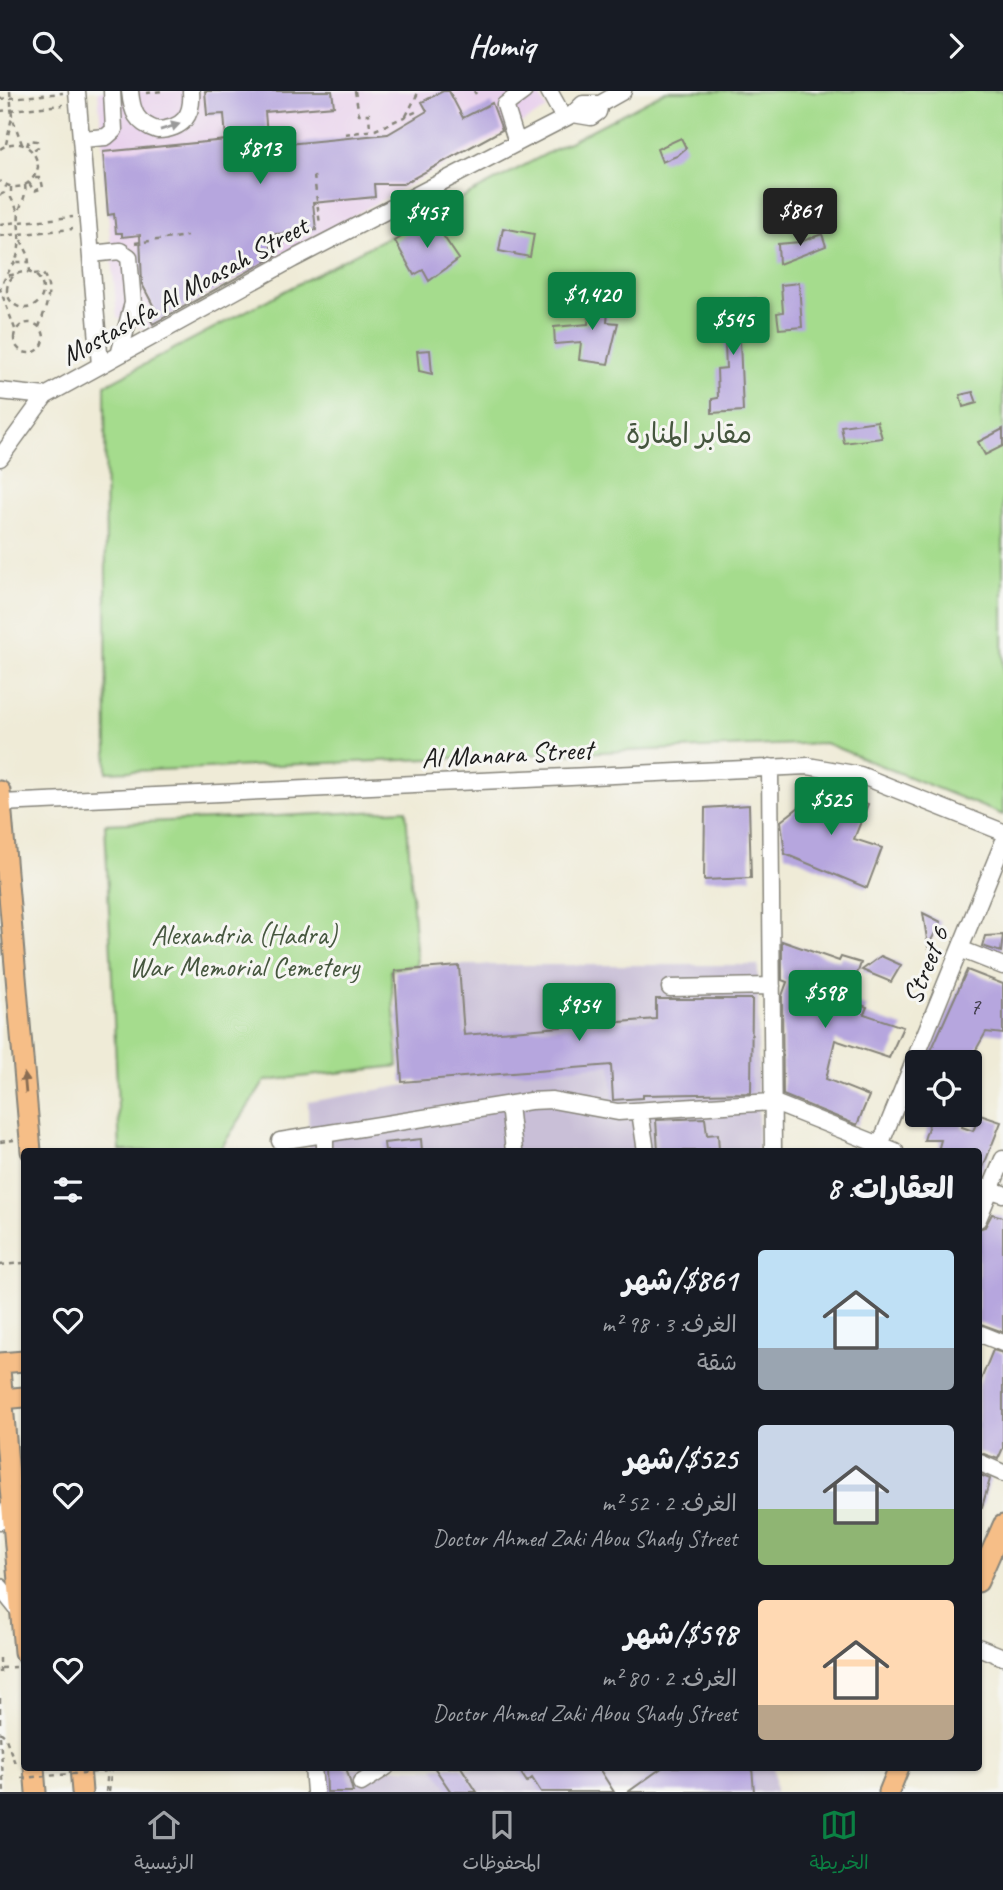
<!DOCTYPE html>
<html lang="ar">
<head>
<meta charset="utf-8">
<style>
	:root { --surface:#171b24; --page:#20242c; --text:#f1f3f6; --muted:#9ea1a6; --line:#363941; --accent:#0b8043 }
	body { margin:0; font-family:Caveat,"Playpen Sans Arabic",sans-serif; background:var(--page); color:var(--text); direction:rtl; height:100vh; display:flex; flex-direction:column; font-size:26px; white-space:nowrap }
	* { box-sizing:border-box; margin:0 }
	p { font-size:23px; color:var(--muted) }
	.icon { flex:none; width:38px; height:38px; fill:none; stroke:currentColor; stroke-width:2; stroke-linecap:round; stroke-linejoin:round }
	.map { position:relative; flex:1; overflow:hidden; direction:ltr }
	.side { position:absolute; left:21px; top:1057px; width:961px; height:623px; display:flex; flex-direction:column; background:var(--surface); border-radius:7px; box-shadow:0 2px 5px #0004; direction:rtl }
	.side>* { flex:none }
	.fabs { position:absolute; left:905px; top:959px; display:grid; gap:14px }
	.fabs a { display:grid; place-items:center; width:77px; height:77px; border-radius:7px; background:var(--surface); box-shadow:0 2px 5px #0004; font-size:35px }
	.price { position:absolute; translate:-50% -60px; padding:0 16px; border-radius:7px; background:var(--accent); color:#fff; font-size:23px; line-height:46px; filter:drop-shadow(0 2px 4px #0008) }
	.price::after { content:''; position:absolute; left:50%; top:42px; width:21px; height:16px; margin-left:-10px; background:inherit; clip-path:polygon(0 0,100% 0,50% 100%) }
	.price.selected { background:#222; color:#fff }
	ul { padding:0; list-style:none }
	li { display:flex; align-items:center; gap:21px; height:175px; padding:0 28px }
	li span { display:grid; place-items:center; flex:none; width:196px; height:140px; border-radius:7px; color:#555 }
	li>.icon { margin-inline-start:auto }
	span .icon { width:84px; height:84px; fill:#fffc; stroke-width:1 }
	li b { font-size:30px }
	h2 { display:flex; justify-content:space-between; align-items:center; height:84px; padding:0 28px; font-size:30px }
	header { display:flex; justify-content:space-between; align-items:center; height:91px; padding:0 28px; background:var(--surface); font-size:32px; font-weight:700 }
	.menu { display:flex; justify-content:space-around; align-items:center; height:98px; border-top:2px solid var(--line); background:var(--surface); font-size:19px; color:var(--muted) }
	.menu a { display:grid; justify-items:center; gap:4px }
	.menu .selected { color:var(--accent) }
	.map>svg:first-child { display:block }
	.built { fill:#e9d1ed }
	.industrial { fill:#c9bfd7 }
	.green { fill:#a5dc8d; stroke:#607c54; stroke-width:2 }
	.building { fill:#b6a6de }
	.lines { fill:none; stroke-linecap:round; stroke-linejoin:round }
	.minor-casing { stroke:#86847a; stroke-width:19 }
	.major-casing { stroke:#86847a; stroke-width:23 }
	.path { stroke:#86847a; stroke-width:2.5; stroke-dasharray:5 5; stroke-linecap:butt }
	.minor { stroke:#fff; stroke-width:16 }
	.major { stroke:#f6be87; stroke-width:19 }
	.path-bridge { stroke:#86847a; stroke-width:2.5; stroke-dasharray:5 5; stroke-linecap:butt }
	.oneway { fill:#999 }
	.oneway2 { fill:#896d52 }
	.labels { text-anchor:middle; stroke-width:6; stroke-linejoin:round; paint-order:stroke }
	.number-label { font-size:24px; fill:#423e4c }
	.street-label { font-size:28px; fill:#1c1c1c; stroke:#f6f6f2 }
	.park-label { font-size:28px; fill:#45563e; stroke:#f6f6f2 }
</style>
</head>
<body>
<header><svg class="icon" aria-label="forward" viewBox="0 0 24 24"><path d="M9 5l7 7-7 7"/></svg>Homiq<svg class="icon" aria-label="search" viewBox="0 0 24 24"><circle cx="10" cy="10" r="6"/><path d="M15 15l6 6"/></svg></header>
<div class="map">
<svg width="1003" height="1701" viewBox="0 0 1003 1701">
	<rect width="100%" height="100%" fill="#f6f6f2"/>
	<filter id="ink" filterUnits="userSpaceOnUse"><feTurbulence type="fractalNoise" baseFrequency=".0143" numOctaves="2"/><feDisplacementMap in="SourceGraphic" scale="14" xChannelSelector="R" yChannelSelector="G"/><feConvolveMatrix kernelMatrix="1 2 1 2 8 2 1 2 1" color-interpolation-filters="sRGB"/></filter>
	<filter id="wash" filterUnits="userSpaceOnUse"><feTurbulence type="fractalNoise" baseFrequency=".00686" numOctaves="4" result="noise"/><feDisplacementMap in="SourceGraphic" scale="28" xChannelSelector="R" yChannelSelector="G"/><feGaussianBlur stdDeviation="1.57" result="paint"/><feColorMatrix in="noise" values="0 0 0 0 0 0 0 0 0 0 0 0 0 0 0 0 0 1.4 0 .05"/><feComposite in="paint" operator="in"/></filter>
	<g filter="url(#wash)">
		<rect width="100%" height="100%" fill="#efebd7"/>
		<path class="built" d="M98,0H537L547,18L145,239L117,227Z"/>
		<path class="industrial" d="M417,874H758V1060H309L308,1011L418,992Z
			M329,1677H774L776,1701H329Z"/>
		<path class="green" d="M666,0H1003V724L825,652L107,681L105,294Z
			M406,719L417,874L391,878L398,975L265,990L219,1060H120L105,733Z"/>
		<g id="blocks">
			<path class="building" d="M205,0H332L334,15L265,21L268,55L388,43L427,20L422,11L443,0H449L463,27L492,12L502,39L403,93H374L375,106L313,112L316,139L265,144L276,165L153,233L147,223L155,218L142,193L140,144L122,146V142H116L114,123L108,124L103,61L226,49L224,23L207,24Z
				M681,47L686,57L677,65L662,71L657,58Z
				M431,127L459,168L429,190L423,179L414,184L395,150Z
				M503,137L534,143L530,166L499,160Z
				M822,143L826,155L779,173L778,153L800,151Z
				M799,192L802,236L779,238L777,222L783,221L781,194Z
				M592,200L610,202L607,231L618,232L608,273L579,269L581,251L555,253L554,236L588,233Z
				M756,207L757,226L739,227L743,320L712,322V308L718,307L717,278L726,277L723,210Z
				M430,259L432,283L419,280L417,260Z
				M973,301L977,312L963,316L960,304Z
				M877,330L882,347L844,352L841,335Z
				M1003,338V355L985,364L978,351Z
				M836,701L868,713L854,748L882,757L867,797L785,763L781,730L816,703Z
				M749,714L751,787L704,789L705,717Z
				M923,822L941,831L928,855Z
				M1003,844L1001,861L982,855L985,845Z
				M782,850L839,870L841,866L861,872L848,909L867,916L864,923L903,936L889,967L835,949L826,988L869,1005L857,1034L783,1004L782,905L787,891L782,889Z
				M881,865L901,874L891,891L862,879Z
				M459,875L464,944L656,928V908H752L751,1002L643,1004V1007L613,1009L611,974L402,991L395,880Z
				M967,879L1003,893V943L986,941L969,971H926Z
				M939,1024H965L962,1036L973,1040L980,1024L1001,1031L980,1084L978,1060H938L941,1049H924L930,1030Z
				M705,1027L707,1044L718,1043L719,1060H658L656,1029Z
				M421,1048L422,1060H385L384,1052Z
				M992,1123L1003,1126V1241L978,1232V1138L985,1136Z
				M993,1259L1003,1262V1357L998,1368L978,1361V1296Z
				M978,1383L990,1388L982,1416L978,1415Z
				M326,1676H346L353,1701H327Z
				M434,1676H461L477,1701H451Z
				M517,1676H598L614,1701H541L532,1687L527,1691Z
				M663,1676H752L754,1701H628Z"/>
		</g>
	</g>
	<g filter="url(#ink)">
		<use href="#blocks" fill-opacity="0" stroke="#86847a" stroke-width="2"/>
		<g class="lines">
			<defs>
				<path id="minor" d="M77,0L100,274
					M130,0C132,21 136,32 157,39C183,38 193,25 191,0
					M549,0L564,27
					M573,23L591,26L598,21L600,13L623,0
					M82,48L106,46L114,39L112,0
					M517,52L505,14L524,0
					M91,163L120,160L129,166L133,212L119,264
					M0,300L45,305
					M0,367L45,305L293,168L573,23L583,13H600
					M770,676L773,1060
					M1,712L808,675L860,684L1003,741
					M960,858L1003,875
					M670,897L772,895
					M509,1014L514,1060
					M640,1021L646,1060
					M325,1043V1060
					M280,1050L530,1010L552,1009L618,1021L772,1011L895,1060
					M880,1054L1003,752
					M978,1094L1003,1103
					M978,1128L1003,1068
					M978,1242L1003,1252
					M978,1371L1003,1382
					M0,1430L12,1412
					M0,1496L20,1521
					M978,1556L1003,1566
					M313,1676L315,1701
					M361,1692L386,1676"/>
				<path id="major" d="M0,700L31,1060
					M0,1272L24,1270
					M0,1278L24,1561
					M3,1308L24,1306
					M978,1491L1003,1434
					M34,1676L36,1701
					M80,1676L82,1701
					M889,1701L899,1676"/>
			</defs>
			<use href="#minor" class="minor-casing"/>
			<use href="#major" class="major-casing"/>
			<path class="path" d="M10,0L12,26L22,53
				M355,0L359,23H369L370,38
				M474,0L476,3
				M146,2L163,0
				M0,8L63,2
				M0,20L63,14
				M406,25L419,0
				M345,43L375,39L420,19
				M6,53L12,26
				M27,55L29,49L37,50L38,56L32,60
				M0,58C17,46 36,55 38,76C33,95 16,102 0,90
				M314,85L320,134
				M29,92L34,100L43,97L41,87H34
				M25,94C27,105 21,111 19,121C17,140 23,153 15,171H30
				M11,96V107L19,122
				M0,104L4,102L6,95
				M0,133L73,126
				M268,141L285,153
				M0,145L73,138
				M21,149L28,163L30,181
				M135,152L187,145
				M7 199a18 18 0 1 1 36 0a18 18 0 1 1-36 0Z
				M7,183L15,171
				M34,183L42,182C55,197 45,219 39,236
				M14 247a15 15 0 1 1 30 0a15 15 0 1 1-30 0Z
				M15,238L0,198L6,185L17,183
				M0,1051L14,1049
				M0,1174L24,1172
				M0,1567V1586
				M1,1577L15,1576
				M0,1607V1637
				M0,1641L5,1645L16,1675
				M0,1645L4,1701
				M106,1701L108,1676
				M109,1701L112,1676"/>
			<use href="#minor" class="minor"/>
			<use href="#major" class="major"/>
			<path class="path-bridge" d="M21,1687L109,1680"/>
		</g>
		<defs><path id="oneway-solid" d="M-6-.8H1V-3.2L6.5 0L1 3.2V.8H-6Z" transform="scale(1.75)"/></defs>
		<use class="oneway" href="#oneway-solid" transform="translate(170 36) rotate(-17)"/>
		<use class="oneway2" href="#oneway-solid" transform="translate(25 992) rotate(-95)"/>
	</g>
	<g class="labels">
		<g class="number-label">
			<text x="975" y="923">7</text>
		</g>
		<g class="street-label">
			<text transform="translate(184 199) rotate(-29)" y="10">Mostashfa Al Moasah Street</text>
			<text transform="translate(507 662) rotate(-3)" y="10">Al Manara Street</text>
			<text transform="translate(925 874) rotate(-68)" y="10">Street 6</text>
		</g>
		<g class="park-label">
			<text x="689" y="352">مقابر المنارة</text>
			<text x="244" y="853">Alexandria (Hadra)<tspan x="244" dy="32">War Memorial Cemetery</tspan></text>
		</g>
	</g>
</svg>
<div class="fabs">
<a><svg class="icon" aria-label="locate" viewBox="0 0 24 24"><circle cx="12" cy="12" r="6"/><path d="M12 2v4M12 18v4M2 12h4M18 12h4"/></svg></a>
</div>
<b class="price" style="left:260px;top:95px">$813</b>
<b class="price selected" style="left:800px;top:157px">$861</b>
<b class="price" style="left:427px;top:159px">$457</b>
<b class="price" style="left:592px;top:241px">$1,420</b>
<b class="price" style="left:733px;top:266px">$545</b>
<b class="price" style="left:831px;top:746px">$525</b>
<b class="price" style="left:825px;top:939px">$598</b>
<b class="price" style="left:579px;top:952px">$954</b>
<section class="side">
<h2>العقارات: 8<svg class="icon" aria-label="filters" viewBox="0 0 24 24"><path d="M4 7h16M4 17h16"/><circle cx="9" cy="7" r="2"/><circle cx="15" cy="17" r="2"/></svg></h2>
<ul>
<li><span style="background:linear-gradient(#bfe0f5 70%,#9aa5b1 0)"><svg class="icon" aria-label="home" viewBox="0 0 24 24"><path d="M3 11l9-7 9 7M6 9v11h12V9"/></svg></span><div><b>$861/شهر</b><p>الغرف: 3 · 98 m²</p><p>شقة</p></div><svg class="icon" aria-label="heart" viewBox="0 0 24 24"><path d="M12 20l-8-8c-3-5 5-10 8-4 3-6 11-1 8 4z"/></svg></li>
<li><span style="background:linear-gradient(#c9d6e8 60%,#8fb573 0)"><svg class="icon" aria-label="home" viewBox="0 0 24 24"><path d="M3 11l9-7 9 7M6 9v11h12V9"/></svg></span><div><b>$525/شهر</b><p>الغرف: 2 · 52 m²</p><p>Doctor Ahmed Zaki Abou Shady Street</p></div><svg class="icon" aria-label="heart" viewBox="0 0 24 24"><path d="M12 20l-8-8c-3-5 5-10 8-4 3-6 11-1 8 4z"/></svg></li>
<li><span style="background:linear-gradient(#ffd9b3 75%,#b9a48a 0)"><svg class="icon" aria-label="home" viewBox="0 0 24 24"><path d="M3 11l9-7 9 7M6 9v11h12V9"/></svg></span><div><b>$598/شهر</b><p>الغرف: 2 · 80 m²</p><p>Doctor Ahmed Zaki Abou Shady Street</p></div><svg class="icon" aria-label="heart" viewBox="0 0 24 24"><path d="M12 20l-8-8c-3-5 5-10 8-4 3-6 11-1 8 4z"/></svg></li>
</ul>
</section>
</div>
<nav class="menu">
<a class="selected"><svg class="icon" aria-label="map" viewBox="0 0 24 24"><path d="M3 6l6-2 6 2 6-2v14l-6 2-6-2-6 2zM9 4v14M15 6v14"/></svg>الخريطة</a>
<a><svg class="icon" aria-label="saved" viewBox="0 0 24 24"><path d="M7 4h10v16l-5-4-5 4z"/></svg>المحفوظات</a>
<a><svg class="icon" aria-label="home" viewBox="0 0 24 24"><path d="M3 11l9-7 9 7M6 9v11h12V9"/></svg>الرئيسية</a>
</nav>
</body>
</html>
